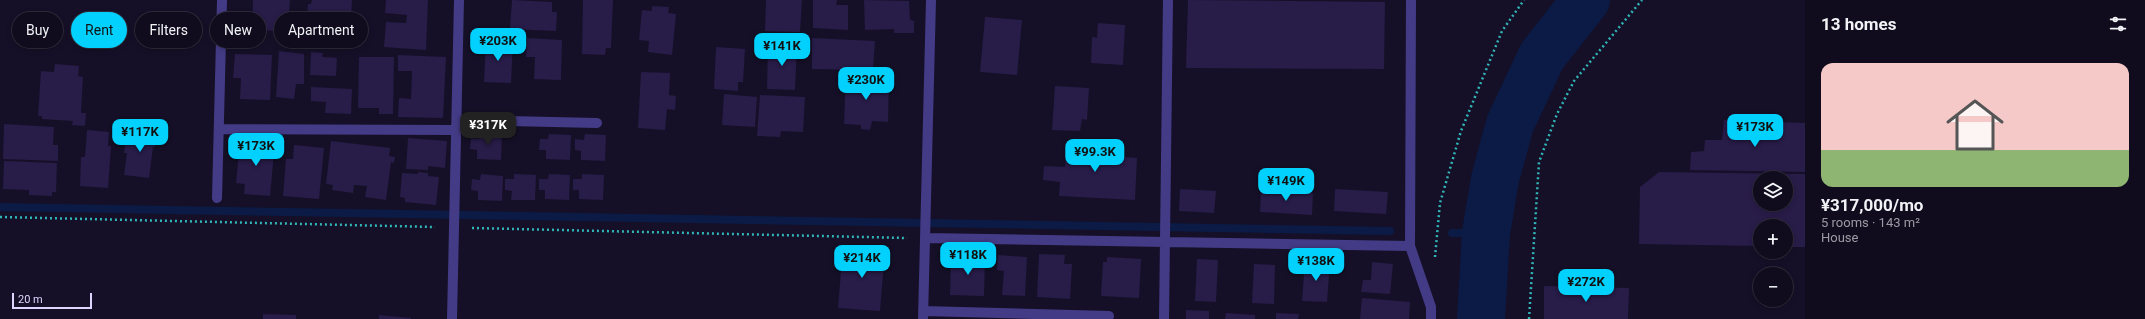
<!DOCTYPE html>
<html lang="en">
<head>
<meta charset="utf-8">
<style>
	:root { --surface:#100c1d; --page:#1e1a2a; --text:#f1f3f6; --muted:#9c9ba4; --line:#302c3b; --accent:#03d1fd }
	body { margin:0; font-family:Roboto,sans-serif; background:var(--page); color:var(--text); height:100vh; display:flex; flex-direction:column; font-size:15px; white-space:nowrap }
	* { box-sizing:border-box; margin:0 }
	p { font-size:13px; color:var(--muted) }
	.icon { flex:none; width:22px; height:22px; fill:none; stroke:currentColor; stroke-width:2; stroke-linecap:round; stroke-linejoin:round }
	.map { position:relative; flex:1; overflow:hidden }
	.panel { display:flex; flex-direction:column; background:var(--surface); width:340px }
	.panel>* { flex:none }
	.hud { position:absolute; left:12px; top:12px; width:380px; height:36px; display:flex; gap:8px }
	.fabs { position:absolute; left:1753px; top:171px; display:grid; gap:8px }
	.fabs a { display:grid; place-items:center; width:40px; height:40px; border-radius:50%; background:var(--surface); box-shadow:0 2px 6px #0003,0 0 0 1px var(--line); font-size:20px }
	.scale { position:absolute; left:12px; bottom:10px; width:80px; box-sizing:border-box; padding-left:4px; border:2px solid #ded6ff; border-top:0; font-size:11px; line-height:14px; white-space:nowrap; color:#ded6ff; -webkit-text-stroke:3px #151027; paint-order:stroke }
	.price { position:absolute; translate:-50% -34px; padding:0 9px; border-radius:8px; background:var(--accent); color:#111; font-size:13px; line-height:26px; filter:drop-shadow(0 1px 2px #0008) }
	.price::after { content:''; position:absolute; left:50%; top:24px; width:12px; height:9px; margin-left:-6px; background:inherit; clip-path:polygon(0 0,100% 0,50% 100%) }
	.price.current { background:#222; color:#fff }
	ul { padding:0; list-style:none }
	li { display:grid; align-content:center; gap:8px; height:212px; padding:0 16px }
	li+li { border-top:1px solid var(--line) }
	li span { display:grid; place-items:center; height:124px; border-radius:12px; color:#555 }
	li>.icon { margin-inline-start:auto }
	span .icon { width:72px; height:72px; fill:#fffc; stroke-width:1 }
	li b { font-size:17px }
	h2 { display:flex; justify-content:space-between; align-items:center; height:48px; padding:0 16px; font-size:17px }
	.chip { padding:0 14px; border-radius:18px; background:var(--surface); box-shadow:0 2px 6px #0003,0 0 0 1px var(--line); font-size:14px; line-height:36px }
	.chip.current { background:var(--accent); color:#111 }
	main { display:flex; flex:1; min-height:0 }
	.map>svg:first-child { display:block }
	.lines { fill:none; stroke-linecap:round; stroke-linejoin:round }
	.stream { stroke:#0b1b45; stroke-width:8 }
	.river { stroke:#0b1b45; stroke-width:48 }
	.building { fill:#281c48; fill-rule:evenodd }
	.path { stroke:#30b6b8; stroke-width:2.5; stroke-dasharray:2 3; stroke-linecap:butt }
	.minor { stroke:#443b86; stroke-width:10 }
</style>
</head>
<body>
<main>
<div class="map">
<svg width="1805" height="319" viewBox="0 0 1805 319">
	<rect width="100%" height="100%" fill="#151027"/>
	<g class="lines">
		<path class="stream" d="M0,207L1390,231
			M1452,233H1486"/>
		<path class="river" d="M1481,319L1486,233L1495,179L1510,124L1542,56L1586,0"/>
	</g>
	<path class="building" d="M253,0H290L288,32L252,29Z
		M312,0H352L350,34L310,32V22L307,21L308,4H311Z
		M386,0H428L426,50L384,47L386,22L406,23L407,15L385,13Z
		M512,0L552,2V12H557L556,31L510,29Z
		M583,0H613L611,48H606L605,55L582,54Z
		M766,0H802L800,32L765,31Z
		M813,0H837L836,5H848V30L813,28Z
		M864,0L909,1L910,20L914,21V33H894V29L865,30Z
		M1188,0L1385,2L1384,69L1186,68Z
		M652,6L669,7L668,13L676,14L672,55L648,52L649,41L639,40L642,10L652,11Z
		M985,17L1022,20L1017,75L980,72Z
		M1098,23L1125,25L1123,65L1091,63L1092,37L1097,38Z
		M527,38L562,40L561,80L534,79L535,57H526Z
		M812,38L875,41L873,70L812,69Z
		M486,40L513,41L511,83L484,82Z
		M768,45L797,46L795,90L767,89Z
		M716,47L745,49L743,82H738V91L714,89Z
		M279,51L304,54V84H296L294,99L276,97Z
		M311,52L323,53L322,57L337,58L336,76L310,75Z
		M235,54L272,55L270,100L240,99L241,78H233Z
		M398,55L446,57L443,118L398,117L399,98L411,99L412,71H398Z
		M359,57H394L393,114H379V108H358Z
		M55,64L79,66L78,76L83,77L81,113H86L85,126L72,125L73,121L42,119V116H38L41,71L54,72Z
		M641,72L670,73L669,95L676,96L675,110L667,109L665,130L638,128Z
		M846,75L889,78L888,122L872,121L870,130L861,129V125L844,124Z
		M1055,86L1089,88L1087,120L1082,119L1080,131L1052,130Z
		M311,87L352,89L351,114L325,113L326,102L311,101Z
		M724,94L757,97L755,127L722,125Z
		M760,95L805,97L803,132L781,131L780,137L757,136Z
		M1724,120L1805,123V172L1690,170L1691,152L1704,151L1705,140H1722Z
		M4,124L54,127L53,145H58V161L3,159Z
		M138,129L157,132L155,147H153L149,178L124,175L127,153H124L126,134L137,135Z
		M87,130L109,132L108,146H111L108,188L80,186L81,157H85Z
		M480,133L502,134L501,160L477,159V150L470,149L471,138L479,139Z
		M549,134L571,135L570,160L546,159V150H539L540,139H548Z
		M585,134L606,135L605,161L581,160V151L575,150V139L584,140Z
		M408,138L447,141L445,168L428,166V170L406,169Z
		M247,140L275,142L270,196L244,194L245,184L236,183L240,141L246,142Z
		M331,141L390,148L389,156L395,157L394,163L391,162L386,200L365,197L367,186L354,185L353,193L332,190L333,185L326,184Z
		M1066,144L1124,147L1123,157L1137,158L1135,200L1059,196L1060,182L1043,180L1044,166L1065,167Z
		M294,145L324,148L319,199L283,196L286,159H293Z
		M4,161L57,163L56,192H52V196L29,195V190L3,189Z
		M418,172L428,173V176L439,177L436,205L405,202V198L400,197L402,173L418,174Z
		M1659,172L1805,174V247H1786V226H1760V246L1639,244L1640,187ZM1760,178H1786V204H1760Z
		M481,174L503,176L502,201L478,200V191L471,190L472,179L480,180Z
		M514,174L536,175L535,200H511L512,191L505,190V179H514Z
		M549,174L570,175L569,200L545,199V190H539V179H548Z
		M582,174L604,175L603,200L579,199V190H573V179H582Z
		M1180,189L1216,191L1214,213L1179,211Z
		M1335,189L1388,192L1386,214L1334,211Z
		M1261,190L1313,193L1312,215L1260,212Z
		M843,247L885,250L880,311L838,308Z
		M1039,254L1065,255L1064,264H1072L1070,299L1037,297Z
		M998,255L1027,257L1025,296L1002,295L1004,271L997,270Z
		M951,257L985,258L984,296L950,295Z
		M1107,257L1141,259L1139,298L1101,296L1103,262H1107Z
		M1197,259L1218,260L1216,302L1195,301Z
		M1305,261L1330,263L1327,302L1302,301Z
		M1372,262L1393,264L1390,294L1361,292L1363,280H1371Z
		M1254,264L1275,265L1274,304L1252,303Z
		M1544,286L1629,288L1628,319H1544Z
		M1362,298L1410,302L1409,319H1360Z
		M1186,310L1209,311V319H1186Z
		M1226,313L1255,315V319H1225Z
		M1276,313L1299,314L1298,319H1276Z
		M263,314L296,315V319H263Z
		M379,315L411,318V319H379Z"/>
	<g class="lines">
		<path class="path" d="M0,217L435,227
			M472,228L907,238
			M1435,257L1440,203L1461,131L1502,31L1524,0
			M1529,319L1539,162L1557,114L1574,81L1642,0"/>
		<path class="minor" d="M1411,0L1410,246L1431,307V319
			M457,120L597,123
			M219,129L456,130
			M217,198L222,0
			M925,238L1410,246
			M923,311L1109,316
			M452,319L459,0
			M923,319L931,0
			M1164,319L1168,0"/>
	</g>
</svg>
<div class="fabs">
<a><svg class="icon" aria-label="layers" viewBox="0 0 24 24"><path d="M12 4l9 5-9 5-9-5zM3 14l9 5 9-5"/></svg></a>
<a>+</a>
<a>−</a>
</div>
<div class="scale">20 m</div>
<b class="price" style="left:498px;top:62px">¥203K</b>
<b class="price" style="left:782px;top:67px">¥141K</b>
<b class="price" style="left:866px;top:101px">¥230K</b>
<b class="price current" style="left:488px;top:146px">¥317K</b>
<b class="price" style="left:1755px;top:148px">¥173K</b>
<b class="price" style="left:140px;top:153px">¥117K</b>
<b class="price" style="left:256px;top:167px">¥173K</b>
<b class="price" style="left:1095px;top:173px">¥99.3K</b>
<b class="price" style="left:1286px;top:202px">¥149K</b>
<b class="price" style="left:968px;top:276px">¥118K</b>
<b class="price" style="left:862px;top:279px">¥214K</b>
<b class="price" style="left:1316px;top:282px">¥138K</b>
<b class="price" style="left:1586px;top:303px">¥272K</b>
<div class="hud">
<a class="chip">Buy</a>
<a class="chip current">Rent</a>
<a class="chip">Filters</a>
<a class="chip">New</a>
<a class="chip">Apartment</a>
</div>
</div>
<section class="panel">
<h2>13 homes<svg class="icon" aria-label="filters" viewBox="0 0 24 24"><path d="M4 7h16M4 17h16"/><circle cx="9" cy="7" r="2"/><circle cx="15" cy="17" r="2"/></svg></h2>
<ul>
<li><span style="background:linear-gradient(#f6c9c9 70%,#8fb573 0)"><svg class="icon" aria-label="home" viewBox="0 0 24 24"><path d="M3 11l9-7 9 7M6 9v11h12V9"/></svg></span><div><b>¥317,000/mo</b><p>5 rooms · 143 m²</p><p>House</p></div></li>
</ul>
</section>
</main>
</body>
</html>
